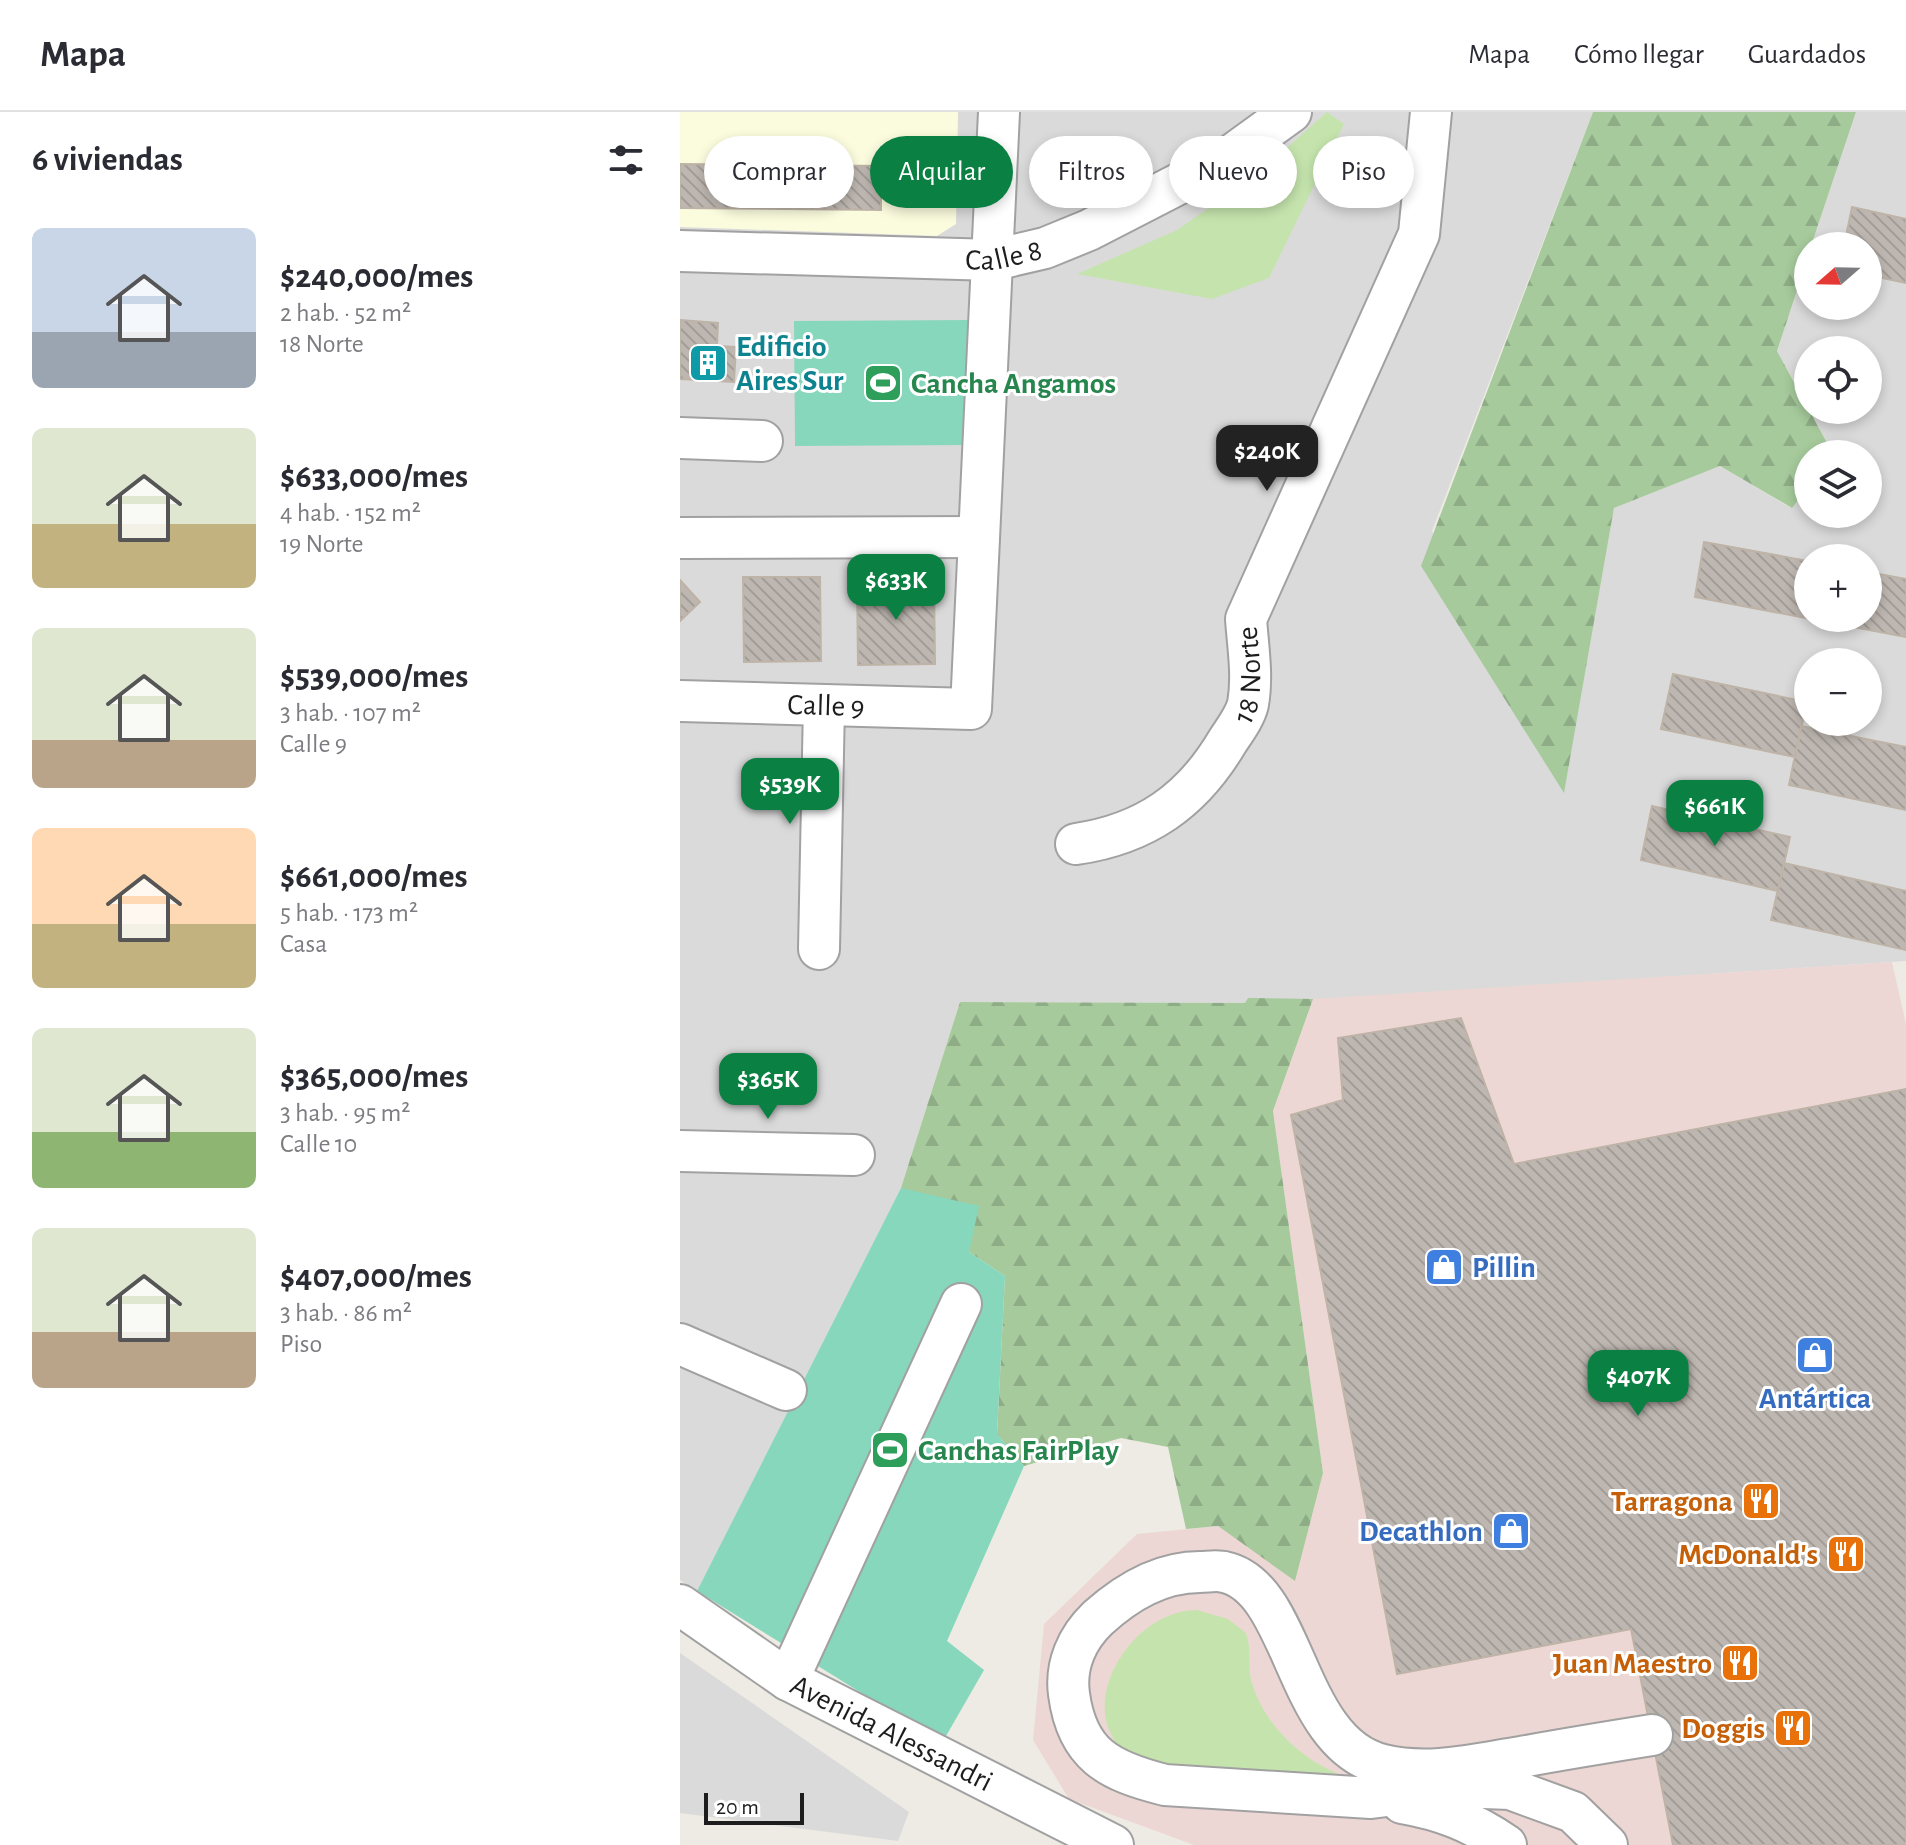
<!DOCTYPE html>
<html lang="es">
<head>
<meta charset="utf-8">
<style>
	:root { --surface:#fff; --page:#f7f7f7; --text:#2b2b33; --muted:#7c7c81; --line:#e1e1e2; --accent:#0b8043 }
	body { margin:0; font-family:"Alegreya Sans",sans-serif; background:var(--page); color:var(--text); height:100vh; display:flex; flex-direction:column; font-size:30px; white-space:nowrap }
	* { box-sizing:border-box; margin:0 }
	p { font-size:26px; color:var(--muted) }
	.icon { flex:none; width:44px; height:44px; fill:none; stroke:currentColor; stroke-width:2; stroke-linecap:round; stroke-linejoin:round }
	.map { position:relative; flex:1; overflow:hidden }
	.drawer { display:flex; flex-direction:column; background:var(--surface); width:680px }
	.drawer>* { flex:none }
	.top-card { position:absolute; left:24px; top:24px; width:760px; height:72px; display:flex; gap:16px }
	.needle { width:52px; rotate:250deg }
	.buttons { position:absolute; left:1114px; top:120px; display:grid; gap:16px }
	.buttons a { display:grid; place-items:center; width:88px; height:88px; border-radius:50%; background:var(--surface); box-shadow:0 4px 12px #0003; font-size:40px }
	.scale { position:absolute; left:24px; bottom:20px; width:100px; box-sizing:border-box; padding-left:8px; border:4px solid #1d1d1d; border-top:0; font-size:22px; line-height:28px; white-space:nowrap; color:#1d1d1d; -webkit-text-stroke:6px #fff; paint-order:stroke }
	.price { position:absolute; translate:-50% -68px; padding:0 18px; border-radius:16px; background:var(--accent); color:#fff; font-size:26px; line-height:52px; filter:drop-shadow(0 2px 4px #0008) }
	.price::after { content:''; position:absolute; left:50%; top:48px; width:24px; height:18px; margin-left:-12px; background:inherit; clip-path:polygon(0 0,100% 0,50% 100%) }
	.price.on { background:#222; color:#fff }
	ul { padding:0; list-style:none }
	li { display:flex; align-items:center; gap:24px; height:200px; padding:0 32px }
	li span { display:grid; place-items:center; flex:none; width:224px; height:160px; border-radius:12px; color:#555 }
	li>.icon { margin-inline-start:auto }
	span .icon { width:96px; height:96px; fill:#fffc; stroke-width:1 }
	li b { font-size:34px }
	h2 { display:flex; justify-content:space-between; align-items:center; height:96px; padding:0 32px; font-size:34px }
	.chip { padding:0 28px; border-radius:36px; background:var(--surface); box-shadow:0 4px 12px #0003; font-size:28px; line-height:72px }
	.chip.on { background:var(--accent); color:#fff }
	header { display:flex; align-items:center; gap:48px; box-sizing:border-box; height:112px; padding:0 40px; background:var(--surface); border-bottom:2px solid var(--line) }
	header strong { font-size:38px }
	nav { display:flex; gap:44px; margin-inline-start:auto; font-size:28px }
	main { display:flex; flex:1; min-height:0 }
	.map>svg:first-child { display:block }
	.residential { fill:#dbdada; fill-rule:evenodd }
	.commercial { fill:#edd7d4 }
	.education { fill:#fbfcde }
	.grass { fill:#c5e4ad }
	.forest { fill:url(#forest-firs) }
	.pitch { fill:#87d7bd }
	.building { fill:url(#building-back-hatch); stroke:#beb3a7; stroke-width:2 }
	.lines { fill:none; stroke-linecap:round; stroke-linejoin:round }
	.minor-casing { stroke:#a1a1a1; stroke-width:44 }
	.minor { stroke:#fff; stroke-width:40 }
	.labels { text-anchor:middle; stroke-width:6; stroke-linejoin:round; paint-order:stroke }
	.street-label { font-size:30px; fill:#1d1d1d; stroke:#fff }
	.culture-label { font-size:30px; font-weight:bold; fill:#0d838f; stroke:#fff; text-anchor:start }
	.leisure-label { font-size:30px; font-weight:bold; fill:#27864d; stroke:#fff; text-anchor:start }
	.shop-label { font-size:30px; font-weight:bold; fill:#366cbe; stroke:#fff; text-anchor:start }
	.food-label { font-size:30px; font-weight:bold; fill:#c56008; stroke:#fff; text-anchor:end }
</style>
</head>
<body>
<header>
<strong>Mapa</strong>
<nav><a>Mapa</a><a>Cómo llegar</a><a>Guardados</a></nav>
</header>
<main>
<section class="drawer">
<h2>6 viviendas<svg class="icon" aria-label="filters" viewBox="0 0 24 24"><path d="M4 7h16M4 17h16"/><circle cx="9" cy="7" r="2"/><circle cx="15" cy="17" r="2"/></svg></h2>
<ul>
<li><span style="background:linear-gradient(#c9d6e8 65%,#9aa5b1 0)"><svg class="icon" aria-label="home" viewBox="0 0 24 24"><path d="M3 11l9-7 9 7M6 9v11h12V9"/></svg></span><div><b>$240,000/mes</b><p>2 hab. · 52 m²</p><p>18 Norte</p></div></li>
<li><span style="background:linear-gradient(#dfe7d0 60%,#c2b280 0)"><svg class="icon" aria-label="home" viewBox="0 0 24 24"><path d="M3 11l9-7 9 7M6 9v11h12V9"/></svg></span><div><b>$633,000/mes</b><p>4 hab. · 152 m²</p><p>19 Norte</p></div></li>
<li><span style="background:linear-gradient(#dfe7d0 70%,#b9a48a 0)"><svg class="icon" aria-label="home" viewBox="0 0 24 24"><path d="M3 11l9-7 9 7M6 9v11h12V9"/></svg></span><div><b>$539,000/mes</b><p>3 hab. · 107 m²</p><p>Calle 9</p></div></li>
<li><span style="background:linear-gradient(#ffd9b3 60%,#c2b280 0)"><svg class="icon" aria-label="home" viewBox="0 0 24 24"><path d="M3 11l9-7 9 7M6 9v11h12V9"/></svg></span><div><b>$661,000/mes</b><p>5 hab. · 173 m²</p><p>Casa</p></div></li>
<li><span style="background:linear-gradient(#dfe7d0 65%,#8fb573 0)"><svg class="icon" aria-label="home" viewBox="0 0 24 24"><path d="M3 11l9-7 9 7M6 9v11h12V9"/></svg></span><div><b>$365,000/mes</b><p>3 hab. · 95 m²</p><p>Calle 10</p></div></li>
<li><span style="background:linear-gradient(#dfe7d0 65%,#b9a48a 0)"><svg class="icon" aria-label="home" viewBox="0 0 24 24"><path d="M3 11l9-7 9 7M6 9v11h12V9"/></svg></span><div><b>$407,000/mes</b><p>3 hab. · 86 m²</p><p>Piso</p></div></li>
</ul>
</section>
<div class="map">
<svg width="1226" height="1733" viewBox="0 0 1226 1733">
	<defs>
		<pattern id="forest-firs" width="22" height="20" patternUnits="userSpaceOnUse" patternTransform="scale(2)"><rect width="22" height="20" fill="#a6ca9c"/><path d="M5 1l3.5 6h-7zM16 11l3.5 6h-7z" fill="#8ead86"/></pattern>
		<pattern id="building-back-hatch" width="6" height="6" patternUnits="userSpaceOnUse" patternTransform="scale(2)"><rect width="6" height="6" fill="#beb7b1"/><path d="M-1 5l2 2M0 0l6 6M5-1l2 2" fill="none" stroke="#a39d98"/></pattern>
	</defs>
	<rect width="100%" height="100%" fill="#eeebe4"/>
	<path class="residential" d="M0,0H913L752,419L884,679L934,396L1040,354L1111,396L1128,375V402H1188V342H1153L1129,298H1188V238H1128V295L1097,239L1128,145V194H1188V134H1131L1176,0H1226V849L624,889L568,886L566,891L280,890L221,1076L17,1479L0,1468ZM1128,446H1188V506H1128ZM1128,550H1188V610H1128Z
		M0,1541L229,1700L218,1729L0,1701Z"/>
	<path class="commercial" d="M1212,850L1226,912V1733H514L389,1687L353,1628L364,1512L457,1422L538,1414L615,1468L643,1361L593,999L633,887Z"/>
	<path class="education" d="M0,0H278L276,112L257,124L0,115Z"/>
	<path class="grass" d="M647,0L664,12L589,166L532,187L397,162L497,118L575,64Z
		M517,1498L548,1507L566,1521C572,1537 567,1555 572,1571C586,1617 627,1653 672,1667L487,1660L439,1637C433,1626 426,1615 425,1602C421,1553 467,1498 517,1498Z"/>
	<path class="forest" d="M913,0H1176L1131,134H1128V145L1097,239L1153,342H1128V375L1112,396L1040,354L934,396L884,681L741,454Z
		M568,886L633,887L593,999L643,1361L615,1469L538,1414L506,1417L488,1335L441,1326L344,1354L317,1322L325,1164L289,1140L221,1076L280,890L565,891Z"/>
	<path class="pitch" d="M291,208L292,333L115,334L114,209Z
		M221,1076L299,1094L289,1140L325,1164L317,1322L344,1354L267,1529L304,1558L262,1631L17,1479Z"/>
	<path class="building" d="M0,52L201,54V98L0,96Z
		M1172,95L1226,107V171L1188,163V134H1164Z
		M0,208L38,211L37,234L56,235L54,270L0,267Z
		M1024,430L1128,449V506H1188V460L1226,467V525L1015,485Z
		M63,465H140L141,549L64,550Z
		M0,468L20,490L0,509Z
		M254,468L255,552L178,553L177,469Z
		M993,562L1127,590L1115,645L981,617Z
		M1121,614L1226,635V698L1109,673Z
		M972,694L1110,725L1098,779L961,748Z
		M1104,751L1226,779V838L1091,808Z
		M781,906L834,1052L1226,977V1733H993L951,1517L717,1562L611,1003L663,988L658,926Z"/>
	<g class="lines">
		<defs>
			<g id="minor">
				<path id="s1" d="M0,139L314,148L365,136L409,118L545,48L611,0"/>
				<path d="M0,326L82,329"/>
				<path d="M0,426L299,425"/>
				<path id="s2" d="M0,589L291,597L319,0"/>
				<path id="s3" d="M396,732C465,722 512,689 547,630C554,619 565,605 568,592C573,564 568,535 566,507L739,122L751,0"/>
				<path d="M139,837L144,593"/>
				<path d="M0,1039L174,1043"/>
				<path d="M0,1232L106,1278"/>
				<path id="s4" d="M0,1493L108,1568L433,1733"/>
				<path d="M108,1568L281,1192"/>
				<path d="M722,1691C763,1698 792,1710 826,1733"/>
				<path d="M927,1733L893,1700L830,1677L778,1675L691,1686L485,1673C429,1659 397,1643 389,1582C385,1553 397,1526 418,1506C447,1480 480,1460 520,1460C527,1460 537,1458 544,1460C617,1475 613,1632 703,1653C750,1664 795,1652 841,1645C885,1637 928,1630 972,1623"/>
			</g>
		</defs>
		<use href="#minor" class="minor-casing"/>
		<use href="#minor" class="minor"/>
	</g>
	<defs>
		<symbol id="building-square" viewBox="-11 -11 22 22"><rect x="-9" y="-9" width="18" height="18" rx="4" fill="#0f9aa8" stroke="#fff"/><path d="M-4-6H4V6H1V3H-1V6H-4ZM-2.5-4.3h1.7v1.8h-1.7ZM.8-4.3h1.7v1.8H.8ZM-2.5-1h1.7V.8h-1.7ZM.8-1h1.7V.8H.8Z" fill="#fff"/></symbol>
		<symbol id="stadium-square" viewBox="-11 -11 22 22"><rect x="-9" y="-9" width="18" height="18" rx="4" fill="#2e9e5b" stroke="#fff"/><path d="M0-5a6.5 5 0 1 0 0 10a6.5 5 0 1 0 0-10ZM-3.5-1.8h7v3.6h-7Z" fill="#fff"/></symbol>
		<symbol id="shop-square" viewBox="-11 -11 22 22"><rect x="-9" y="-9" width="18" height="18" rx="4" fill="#3f7fe0" stroke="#fff"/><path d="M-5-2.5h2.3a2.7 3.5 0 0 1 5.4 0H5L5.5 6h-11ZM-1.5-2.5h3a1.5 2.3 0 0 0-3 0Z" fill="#fff"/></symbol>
		<symbol id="restaurant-square" viewBox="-11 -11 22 22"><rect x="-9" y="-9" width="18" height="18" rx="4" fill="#e8710a" stroke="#fff"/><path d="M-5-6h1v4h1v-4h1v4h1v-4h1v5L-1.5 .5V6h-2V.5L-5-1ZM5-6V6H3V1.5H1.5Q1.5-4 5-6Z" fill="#fff"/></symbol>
	</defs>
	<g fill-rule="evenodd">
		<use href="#building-square" x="6" y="229" width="44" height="44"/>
		<use href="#stadium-square" x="181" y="249" width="44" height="44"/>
		<use href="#shop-square" x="742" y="1133" width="44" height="44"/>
		<use href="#shop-square" x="1113" y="1221" width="44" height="44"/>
		<use href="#stadium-square" x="188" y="1316" width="44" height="44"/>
		<use href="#restaurant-square" x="1059" y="1367" width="44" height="44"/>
		<use href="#shop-square" x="809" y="1397" width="44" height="44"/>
		<use href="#restaurant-square" x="1144" y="1420" width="44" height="44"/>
		<use href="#restaurant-square" x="1038" y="1529" width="44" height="44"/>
		<use href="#restaurant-square" x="1091" y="1594" width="44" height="44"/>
	</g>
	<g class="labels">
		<g class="street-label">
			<text dy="10" stroke="none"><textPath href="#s1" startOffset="324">Calle 8</textPath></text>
			<text dy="10" stroke="none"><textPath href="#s3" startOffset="262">18 Norte</textPath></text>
			<text dy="10" stroke="none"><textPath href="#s2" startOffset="146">Calle 9</textPath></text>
			<text dy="10" stroke="none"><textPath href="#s4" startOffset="248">Avenida Alessandri</textPath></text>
		</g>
		<g class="culture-label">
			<text x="56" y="244">Edificio<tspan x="56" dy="34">Aires Sur</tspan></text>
		</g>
		<g class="leisure-label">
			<text x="231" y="281">Cancha Angamos</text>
			<text x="238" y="1348">Canchas FairPlay</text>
		</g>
		<g class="shop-label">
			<text x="792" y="1165">Pillin</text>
			<text x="1135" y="1296" text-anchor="middle">Antártica</text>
			<text x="803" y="1429" text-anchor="end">Decathlon</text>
		</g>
		<g class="food-label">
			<text x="1053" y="1399">Tarragona</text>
			<text x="1138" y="1452">McDonald's</text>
			<text x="1032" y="1561">Juan Maestro</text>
			<text x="1085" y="1626">Doggis</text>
		</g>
	</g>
</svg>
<div class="buttons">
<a><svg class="needle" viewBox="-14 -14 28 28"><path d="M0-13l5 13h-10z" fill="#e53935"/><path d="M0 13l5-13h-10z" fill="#7c7c81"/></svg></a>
<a><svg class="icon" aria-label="locate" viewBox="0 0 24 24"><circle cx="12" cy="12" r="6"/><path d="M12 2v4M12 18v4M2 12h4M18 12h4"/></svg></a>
<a><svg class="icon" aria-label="layers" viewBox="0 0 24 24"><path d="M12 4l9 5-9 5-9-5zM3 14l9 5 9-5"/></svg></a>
<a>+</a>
<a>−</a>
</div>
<div class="scale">20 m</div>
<b class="price on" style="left:587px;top:381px">$240K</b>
<b class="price" style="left:216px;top:510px">$633K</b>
<b class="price" style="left:110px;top:714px">$539K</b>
<b class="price" style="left:1035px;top:736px">$661K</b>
<b class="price" style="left:88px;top:1009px">$365K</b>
<b class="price" style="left:958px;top:1306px">$407K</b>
<div class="top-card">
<a class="chip">Comprar</a>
<a class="chip on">Alquilar</a>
<a class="chip">Filtros</a>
<a class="chip">Nuevo</a>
<a class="chip">Piso</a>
</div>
</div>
</main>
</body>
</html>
